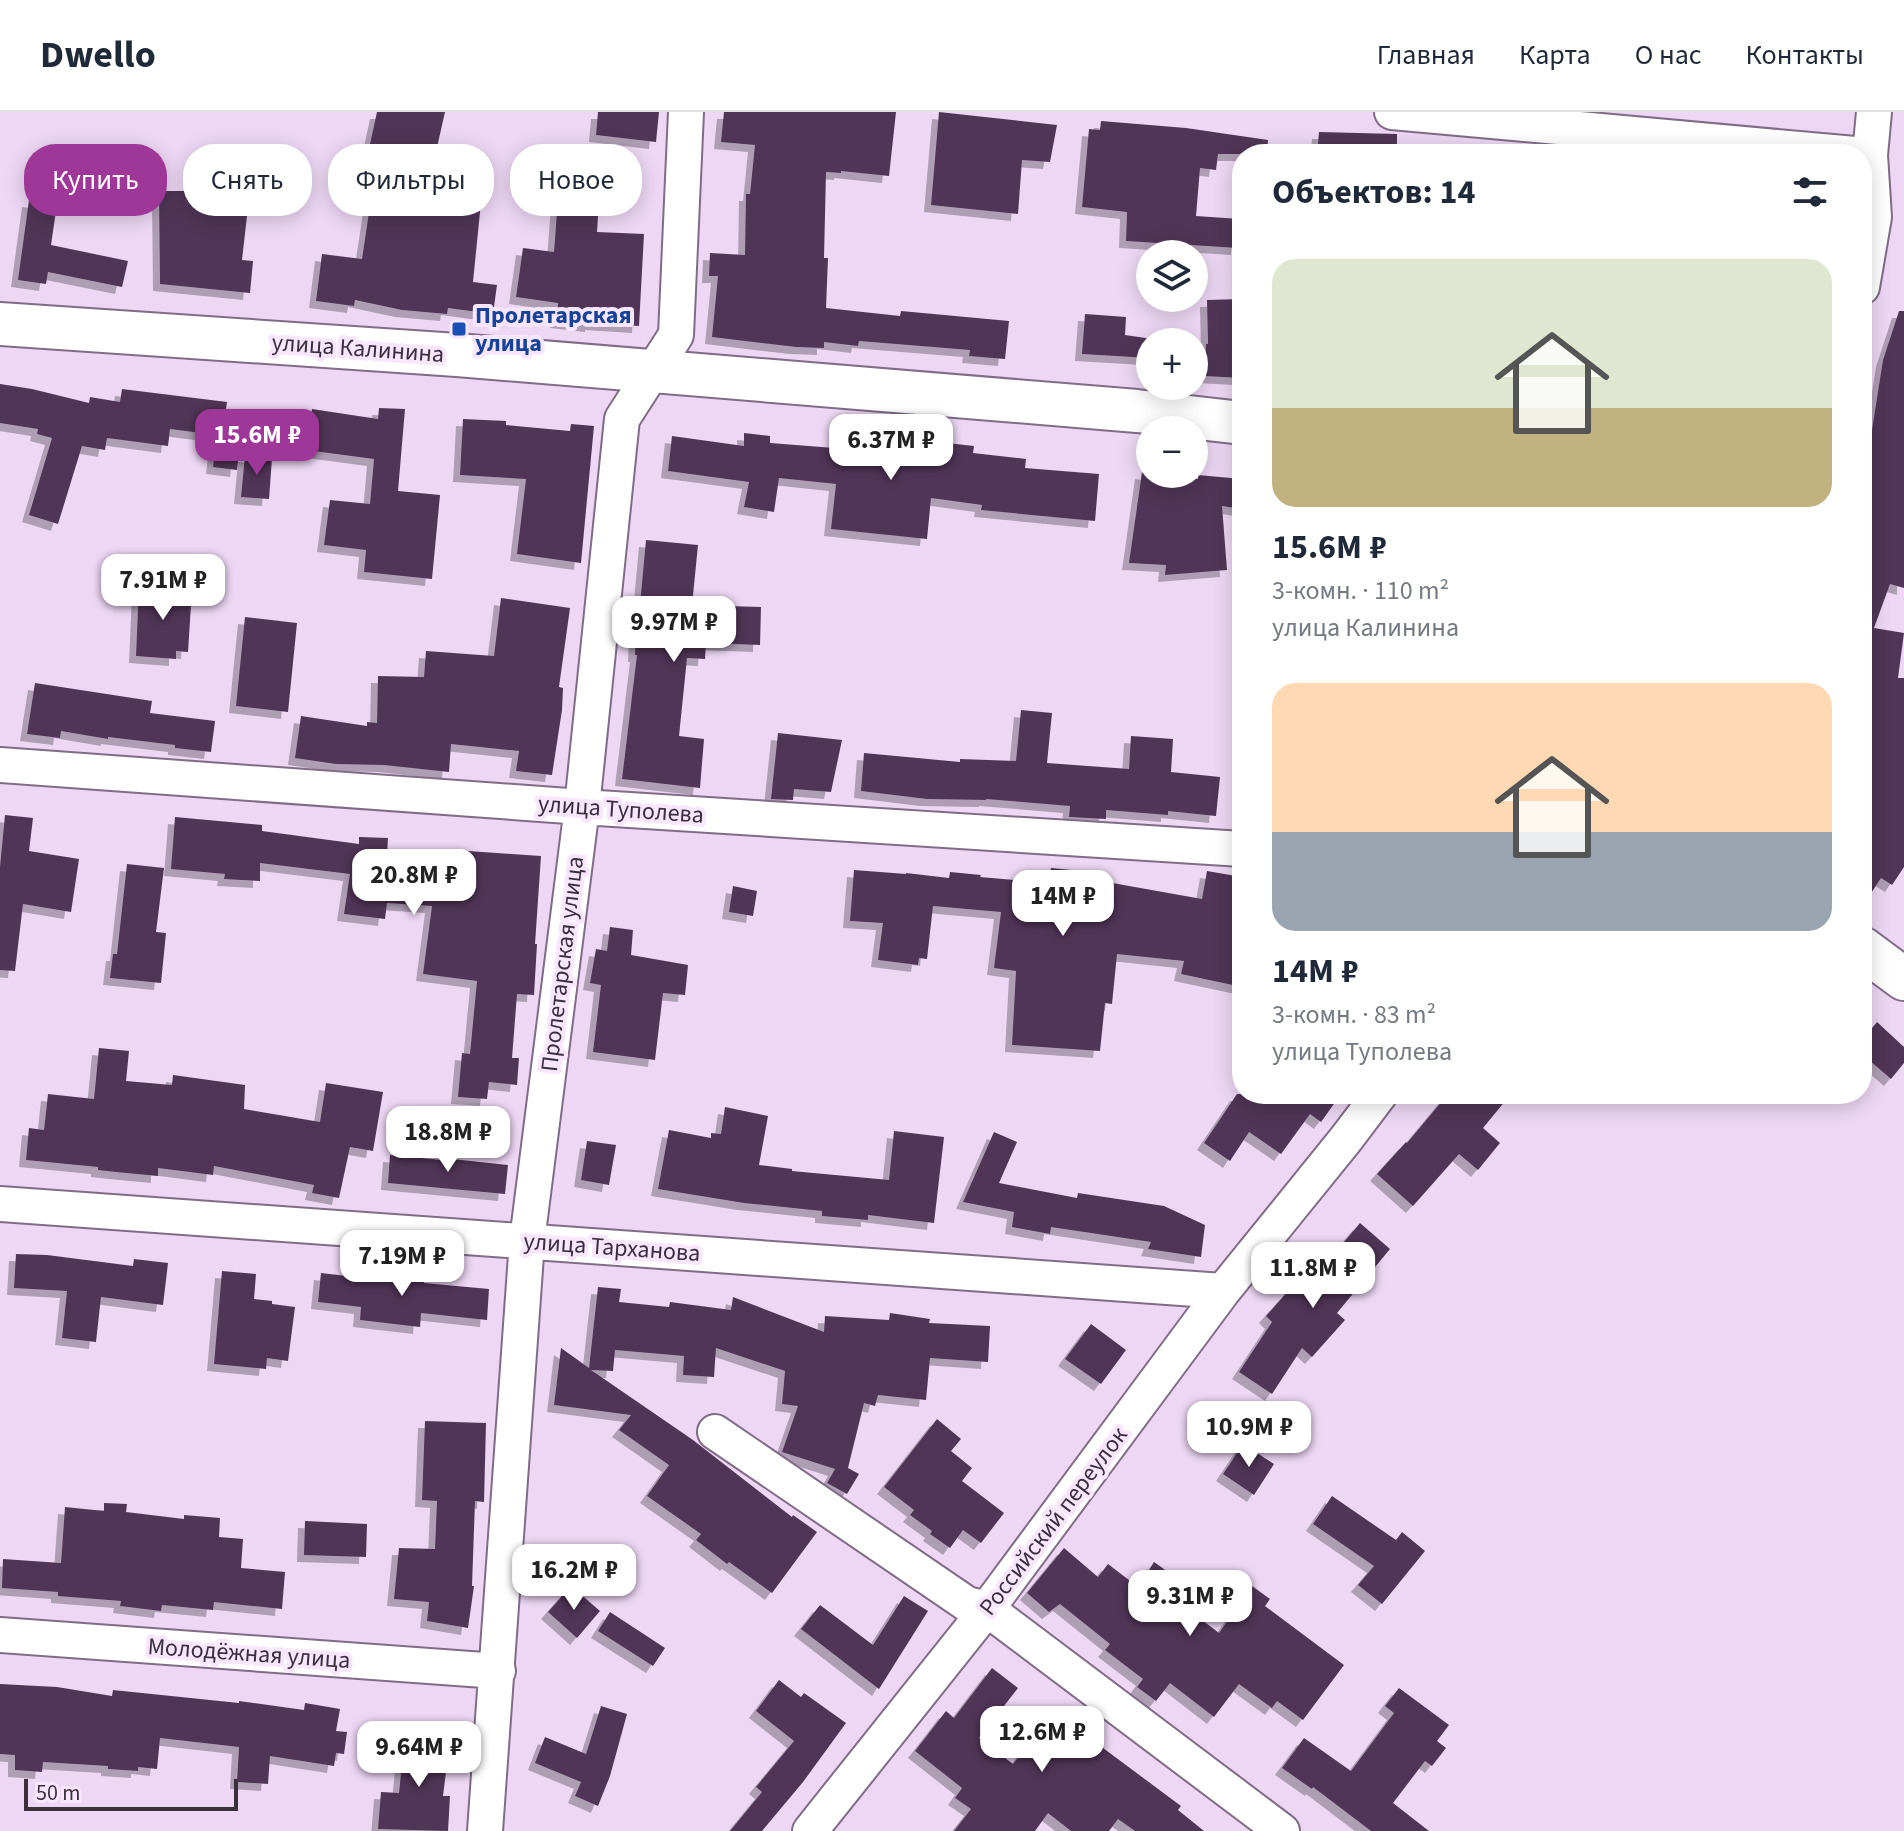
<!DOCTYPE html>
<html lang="ru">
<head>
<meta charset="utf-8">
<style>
	:root { --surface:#fff; --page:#f2f2f3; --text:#1f2937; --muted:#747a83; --line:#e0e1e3; --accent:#9f3799 }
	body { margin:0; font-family:"Source Sans 3",sans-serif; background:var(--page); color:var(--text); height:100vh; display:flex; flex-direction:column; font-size:30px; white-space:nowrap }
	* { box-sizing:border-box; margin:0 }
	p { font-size:26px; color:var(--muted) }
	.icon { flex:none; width:44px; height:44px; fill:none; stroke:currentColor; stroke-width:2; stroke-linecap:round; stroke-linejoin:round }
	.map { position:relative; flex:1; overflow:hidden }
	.side { position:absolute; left:1232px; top:32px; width:640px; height:960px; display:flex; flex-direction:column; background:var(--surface); border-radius:32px; box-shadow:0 4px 20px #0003 }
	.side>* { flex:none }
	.banner { position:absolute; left:24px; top:32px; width:760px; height:72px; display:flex; gap:16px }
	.fabs { position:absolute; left:1136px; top:128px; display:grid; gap:16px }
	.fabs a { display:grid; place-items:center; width:72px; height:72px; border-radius:50%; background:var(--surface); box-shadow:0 4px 20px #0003; font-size:40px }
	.scale { position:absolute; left:24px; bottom:20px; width:214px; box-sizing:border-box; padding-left:8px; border:4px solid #39303c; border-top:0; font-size:22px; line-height:28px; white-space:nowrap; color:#39303c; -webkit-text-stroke:6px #f8e6fe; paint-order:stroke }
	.price { position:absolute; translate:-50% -68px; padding:0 18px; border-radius:16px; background:#fff; color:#222; font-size:26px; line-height:52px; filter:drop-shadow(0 2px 4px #0008) }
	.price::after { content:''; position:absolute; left:50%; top:48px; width:24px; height:18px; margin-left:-12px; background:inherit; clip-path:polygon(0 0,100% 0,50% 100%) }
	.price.on { background:var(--accent); color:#fff }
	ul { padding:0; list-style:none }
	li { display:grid; align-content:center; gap:16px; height:424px; padding:0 40px }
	li span { display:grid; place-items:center; height:248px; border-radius:24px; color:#555 }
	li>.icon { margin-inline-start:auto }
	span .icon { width:144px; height:144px; fill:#fffc; stroke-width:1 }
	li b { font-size:34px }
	h2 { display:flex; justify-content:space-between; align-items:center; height:96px; padding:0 40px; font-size:34px }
	.chip { padding:0 28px; border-radius:32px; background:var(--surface); box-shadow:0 4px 20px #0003; font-size:28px; line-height:72px }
	.chip.on { background:var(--accent); color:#fff }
	header { display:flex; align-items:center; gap:48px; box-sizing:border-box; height:112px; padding:0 40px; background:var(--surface); border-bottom:2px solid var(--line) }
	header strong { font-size:38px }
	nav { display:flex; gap:44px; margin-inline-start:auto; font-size:28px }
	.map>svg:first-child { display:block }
	.building { fill:#513659; filter:url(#shadow) }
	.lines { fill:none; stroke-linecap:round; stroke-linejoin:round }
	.minor-casing { stroke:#806c87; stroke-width:38 }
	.tertiary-casing { stroke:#806c87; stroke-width:46 }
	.minor { stroke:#fff; stroke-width:34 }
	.tertiary { stroke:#fff; stroke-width:42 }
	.transit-dot { fill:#1a4fb4; stroke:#f8e6fe; stroke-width:3 }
	.labels { text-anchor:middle; stroke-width:8; stroke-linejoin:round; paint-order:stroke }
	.transit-label { font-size:24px; font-weight:bold; fill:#164399; stroke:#f8e6fe; text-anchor:start }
	.street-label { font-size:24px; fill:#39303c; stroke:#f8e6fe }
</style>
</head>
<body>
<header>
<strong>Dwello</strong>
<nav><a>Главная</a><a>Карта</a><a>О нас</a><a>Контакты</a></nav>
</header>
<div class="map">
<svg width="1904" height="1719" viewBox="0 0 1904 1719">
	<defs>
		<filter id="shadow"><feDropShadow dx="-7" dy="7" stdDeviation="0" flood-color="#0004"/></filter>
	</defs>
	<rect width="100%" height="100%" fill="#edd7f5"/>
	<path class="building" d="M377,0H445L428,75L482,80L473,170L497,173L493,202L448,196L447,202L402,198L355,188L354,194L316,189L322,142L362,147L379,34L370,32Z
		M598,0H659L656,30L596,23Z
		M724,0H896L889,64L841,59V61L826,60L824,146H828L826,196L900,204L901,199L1009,209L1005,247L969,244L970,238L859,229L858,234L824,230V236L796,235L712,225L718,164H709L710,141L745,143L746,82H750L755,33L721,30Z
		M939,0L1057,13L1050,50L1022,48L1018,102L931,93Z
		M1101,9L1186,16L1268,28L1267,42H1218L1216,58L1200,56L1196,104L1240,107L1238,136L1126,129L1127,100L1082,95L1089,17L1100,18Z
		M1319,20L1397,22V42H1317Z
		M159,79H212V99L247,104L242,148L253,149L250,181L160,172Z
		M558,86L599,89L597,120L644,122L639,214L592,211V213L557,209L558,191L516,185L523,136L554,140Z
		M29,88L57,92L51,133L128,149L122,175L48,160L46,172L18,168Z
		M1242,187V266L1204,264L1206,232H1208L1207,188Z
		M1899,199H1904V476L1890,472L1874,516L1904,521L1898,566H1904V755L1892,773L1881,766L1862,795V358L1872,318L1883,248Z
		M1085,202L1126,205L1125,223L1173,230H1150V246L1082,242Z
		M0,272L32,277L89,291L90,285L120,290L122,277L227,290L225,304L243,306L237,358L213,355L217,323L170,317L168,334L107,326L105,338L82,334L58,412L29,403L52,326L37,322L38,317L0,311Z
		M379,296L405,297L398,379L440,383L432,467L364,460L366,438L324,433L330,388L370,392L374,347L306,338L312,297L378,307Z
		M463,307L506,309V313L570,319L571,312L594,314L581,451L517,442L526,367L460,363Z
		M744,321L770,324V331L873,339V338L936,348L938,330L974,334L973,341L1026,347L1025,356L1099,362L1095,409L981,398L982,393L931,386L927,427L831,417L836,372L779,366L774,400L744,395L749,370L668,359L672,324L744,334Z
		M245,343L272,346L269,387L241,385Z
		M1142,360L1198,367V363L1242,367V397L1222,394L1227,458L1165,463L1166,453L1129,451Z
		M646,428L698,433L692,493L761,495L760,533L706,531L705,547L687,546L679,624L704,627L700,676L622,667L637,543H635L636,514H638Z
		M139,474L192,477L188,540L176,539V547L136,544Z
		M501,486L570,496L559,575L563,576L562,598L552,663L516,659L519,639L451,632L449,660L384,653L336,652L295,646L301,604L367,614V610L377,611L378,564L424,565L426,539L494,544Z
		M245,505L297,511L288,600L236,594Z
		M35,571L152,589L150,601L215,609L211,640L175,636V633L108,625V627L61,619L60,626L27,622Z
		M1021,598L1052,601L1047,651L1129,657L1131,624L1173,627L1171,660L1220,665L1216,704L1168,699V703L1106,698V707L1069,705L1070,694L986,687V688L927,687L861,679L864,641L960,650V647L1016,649Z
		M778,621L842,628L831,680L794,677L793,688L771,687Z
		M5,703L33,706L29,739L79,747L71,800L23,792L15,859L0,858V755Z
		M175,705L262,713V719L359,732V725L388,726L386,761L438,765L440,737L541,744L535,832H537L534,883L517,882L512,946H519L517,973L489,970L487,987L458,985L462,941L470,942L477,869L423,862L432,794L387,791L385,807L344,802L350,762L260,751V769L224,767L225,762L171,757Z
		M127,752L164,756L156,820L166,821L161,871L110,866L113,842H117Z
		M1051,756L1091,760L1090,767L1202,787L1207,759L1242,765V875L1181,862L1184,849L1117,842L1112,892L1105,891L1100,939L1012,933L1016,859L994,856L1001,800L933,794L927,847L919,846L918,853L878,848L883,811L850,809L854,758L906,762V761L949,766L950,760L981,763L980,765L1049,771Z
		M733,774L757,779L753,804L729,800Z
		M610,815L633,818L631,843L688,853L685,883L663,881L655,948L593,940L601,873L590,871L596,837L607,839Z
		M1877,910L1904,935V951L1891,967L1862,942V928Z
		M99,936L129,939L126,969L172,973L173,963L245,973L244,997L320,1010L326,971L383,980L373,1039L350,1035L339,1086L312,1081L314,1073L214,1054L213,1063L158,1056V1064L116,1060L98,1058V1055L26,1048L29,1016L44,1018L48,982L94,987Z
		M1237,982H1341L1321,1010L1310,1002L1281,1042L1249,1020L1230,1049L1204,1031Z
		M1448,982H1511L1483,1016L1500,1031L1478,1058L1459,1042L1413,1094L1377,1062L1406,1030L1407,1031Z
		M725,995L768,1004L759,1053L792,1057V1059L889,1068L894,1019L944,1025L934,1111L868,1103V1108L822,1104V1099L744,1091L658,1077L669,1018L711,1026V1021L721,1022Z
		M994,1020L1017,1030L999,1071L1077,1086L1078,1081L1164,1094L1205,1113L1201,1145L1148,1137L1151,1130L1051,1115L1050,1122L1012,1115L1014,1100L963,1090Z
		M587,1029L616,1033L609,1073L581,1068Z
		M390,1043L452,1049V1047L508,1053L505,1082L388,1071Z
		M1360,1111L1390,1137L1337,1201L1345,1208L1312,1245L1302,1236L1272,1282L1239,1260L1272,1210L1266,1204L1299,1167L1307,1174Z
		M16,1142L47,1143L133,1154L134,1147L168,1151L163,1193L101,1185L96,1230L62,1226L67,1179L14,1176Z
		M366,1154L387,1157L386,1165L424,1169V1171L489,1177L487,1208L421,1201L420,1215L360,1208L361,1195L318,1190L321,1161L364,1166Z
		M222,1159L256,1162L254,1187L272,1189V1192L295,1195L288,1249L267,1246L266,1257L214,1252Z
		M598,1175L621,1177L619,1190L669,1195L670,1190L731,1198L733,1185L824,1220L825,1204L889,1208L890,1201L930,1207L929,1211L990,1214L988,1250L930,1246L926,1288L878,1283L875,1294L864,1291L848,1356L859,1362L847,1382L827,1371L835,1357L782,1340L798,1294L782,1292L785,1259L716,1236L714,1265L683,1263L684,1244L615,1238L613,1259L591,1258L693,1328L792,1405L793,1403L817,1420L772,1481L729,1450L727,1452L696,1428L701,1422L647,1384L669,1353L619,1318L631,1303L554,1293L561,1236L589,1256Z
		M1091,1212L1126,1238L1101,1272L1065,1247Z
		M937,1307L961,1327L951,1339L972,1356L962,1369L1004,1401L981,1431L963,1418L950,1436L930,1422L932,1419L910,1403L914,1398L884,1375Z
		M425,1309L486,1311L484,1390L475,1389L472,1474H474L468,1516L427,1509L429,1490L394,1487L399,1436L435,1437L437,1389L422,1388Z
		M1243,1332L1274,1352L1254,1383L1223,1362Z
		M1332,1384L1396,1428L1402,1420L1425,1439L1382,1492L1358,1473L1374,1454L1313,1412Z
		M104,1391L127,1392L126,1400L184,1407V1403L220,1406L219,1425L243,1427L241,1456L285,1460L282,1497L214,1490L213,1498L162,1493L161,1499L120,1494L121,1489L58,1484V1480L2,1476L3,1447L61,1451L65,1395L104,1399Z
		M305,1409L367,1412L366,1445L304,1443Z
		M1064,1436L1098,1465L1108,1452L1138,1475L1154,1450L1192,1477L1181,1492L1219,1521L1252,1474L1270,1487L1265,1494L1344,1553L1303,1608L1277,1589L1272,1596L1239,1572L1214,1605L1170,1571L1156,1589L1137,1575L1143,1567L1105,1538L1110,1532L1060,1492L1049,1500L1027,1481Z
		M571,1474L600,1499L577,1526L548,1500Z
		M904,1484L928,1499L879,1577L801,1517L820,1493L873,1533Z
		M610,1500L665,1536L653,1554L598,1519Z
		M992,1556L1018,1576L979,1626L1013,1652L1059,1594L1102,1629L1099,1633L1181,1694L1178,1698L1204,1719H1135L1118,1707L1109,1719H1071L1048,1701L1035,1719H954L971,1697L955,1686L962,1676L915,1639L946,1599L954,1606Z
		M779,1568L801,1585L804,1581L846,1611L803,1670L762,1719H730L762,1680L756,1675L794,1629L756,1599Z
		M0,1572L57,1575L112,1584L113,1578L239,1591V1589L304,1598L305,1591L340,1597L336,1619L347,1620L344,1642L336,1641L334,1654L270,1644L268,1672L237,1670L239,1635L160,1626L157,1657L138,1655V1659L108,1657V1654L43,1650L42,1660L15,1658V1643L0,1642Z
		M1399,1576L1449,1613L1437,1629L1446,1636L1432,1654L1425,1649L1393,1691L1429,1719H1371L1313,1675L1312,1677L1282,1656L1304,1626L1351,1659L1394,1601L1385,1594Z
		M601,1594L627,1602L610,1664L598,1694L575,1684L581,1670L535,1651L545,1625L586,1642Z
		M405,1623L450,1628L443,1684H450L448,1719L378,1717L381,1680L399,1681Z"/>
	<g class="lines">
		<defs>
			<path id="minor" d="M1392,0L1855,42
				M1862,175L1874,105L1870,43L1874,0
				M0,653L582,695L1242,737
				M0,1092L1223,1179
				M715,1320L967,1492L987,1497L1282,1719
				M0,1523L498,1559
				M485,1719L527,1129L582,695L622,307L676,223L686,0
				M810,1719L987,1497L1223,1179L1346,1027L1380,982"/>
			<path id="tertiary" d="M0,212L457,243L1137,299L1242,311
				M1862,836L1904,867"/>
		</defs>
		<use href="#minor" class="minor-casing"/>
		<use href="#tertiary" class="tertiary-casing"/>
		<use href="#minor" class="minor"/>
		<use href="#tertiary" class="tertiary"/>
	</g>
	<rect class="transit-dot" x="451" y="209" width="16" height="16" rx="4"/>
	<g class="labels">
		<g class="transit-label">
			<text x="475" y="211">Пролетарская<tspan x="475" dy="28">улица</tspan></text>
		</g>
		<g class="street-label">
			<text transform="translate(358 236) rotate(4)" y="8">улица Калинина</text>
			<text transform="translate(621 697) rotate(4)" y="8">улица Туполева</text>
			<text transform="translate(562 852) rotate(-83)" y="8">Пролетарская улица</text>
			<text transform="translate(612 1135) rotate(4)" y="8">улица Тарханова</text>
			<text transform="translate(1053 1409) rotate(-53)" y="8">Российский переулок</text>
			<text transform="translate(249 1541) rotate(4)" y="8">Молодёжная улица</text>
		</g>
	</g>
</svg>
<div class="fabs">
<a><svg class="icon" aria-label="layers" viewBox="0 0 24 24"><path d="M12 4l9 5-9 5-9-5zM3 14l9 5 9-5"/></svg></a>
<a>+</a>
<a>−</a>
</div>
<div class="scale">50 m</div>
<b class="price on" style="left:257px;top:365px">15.6M ₽</b>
<b class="price" style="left:891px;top:370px">6.37M ₽</b>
<b class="price" style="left:163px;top:510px">7.91M ₽</b>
<b class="price" style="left:674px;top:552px">9.97M ₽</b>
<b class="price" style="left:414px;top:805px">20.8M ₽</b>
<b class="price" style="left:1063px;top:826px">14M ₽</b>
<b class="price" style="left:448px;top:1062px">18.8M ₽</b>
<b class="price" style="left:402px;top:1186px">7.19M ₽</b>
<b class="price" style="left:1313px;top:1198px">11.8M ₽</b>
<b class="price" style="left:1249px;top:1357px">10.9M ₽</b>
<b class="price" style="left:574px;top:1500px">16.2M ₽</b>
<b class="price" style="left:1190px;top:1526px">9.31M ₽</b>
<b class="price" style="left:1042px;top:1662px">12.6M ₽</b>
<b class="price" style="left:419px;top:1677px">9.64M ₽</b>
<div class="banner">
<a class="chip on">Купить</a>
<a class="chip">Снять</a>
<a class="chip">Фильтры</a>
<a class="chip">Новое</a>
</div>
<section class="side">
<h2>Объектов: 14<svg class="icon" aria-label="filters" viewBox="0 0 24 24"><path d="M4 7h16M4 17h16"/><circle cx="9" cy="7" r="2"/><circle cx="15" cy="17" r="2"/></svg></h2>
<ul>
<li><span style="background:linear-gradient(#dfe7d0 60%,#c2b280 0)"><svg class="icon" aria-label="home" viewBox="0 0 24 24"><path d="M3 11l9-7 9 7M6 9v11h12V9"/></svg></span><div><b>15.6M ₽</b><p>3-комн. · 110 m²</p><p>улица Калинина</p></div></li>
<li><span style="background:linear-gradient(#ffd9b3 60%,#9aa5b1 0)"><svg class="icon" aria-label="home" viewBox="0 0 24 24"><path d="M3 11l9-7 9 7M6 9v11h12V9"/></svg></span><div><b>14M ₽</b><p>3-комн. · 83 m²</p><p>улица Туполева</p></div></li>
</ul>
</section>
</div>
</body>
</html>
